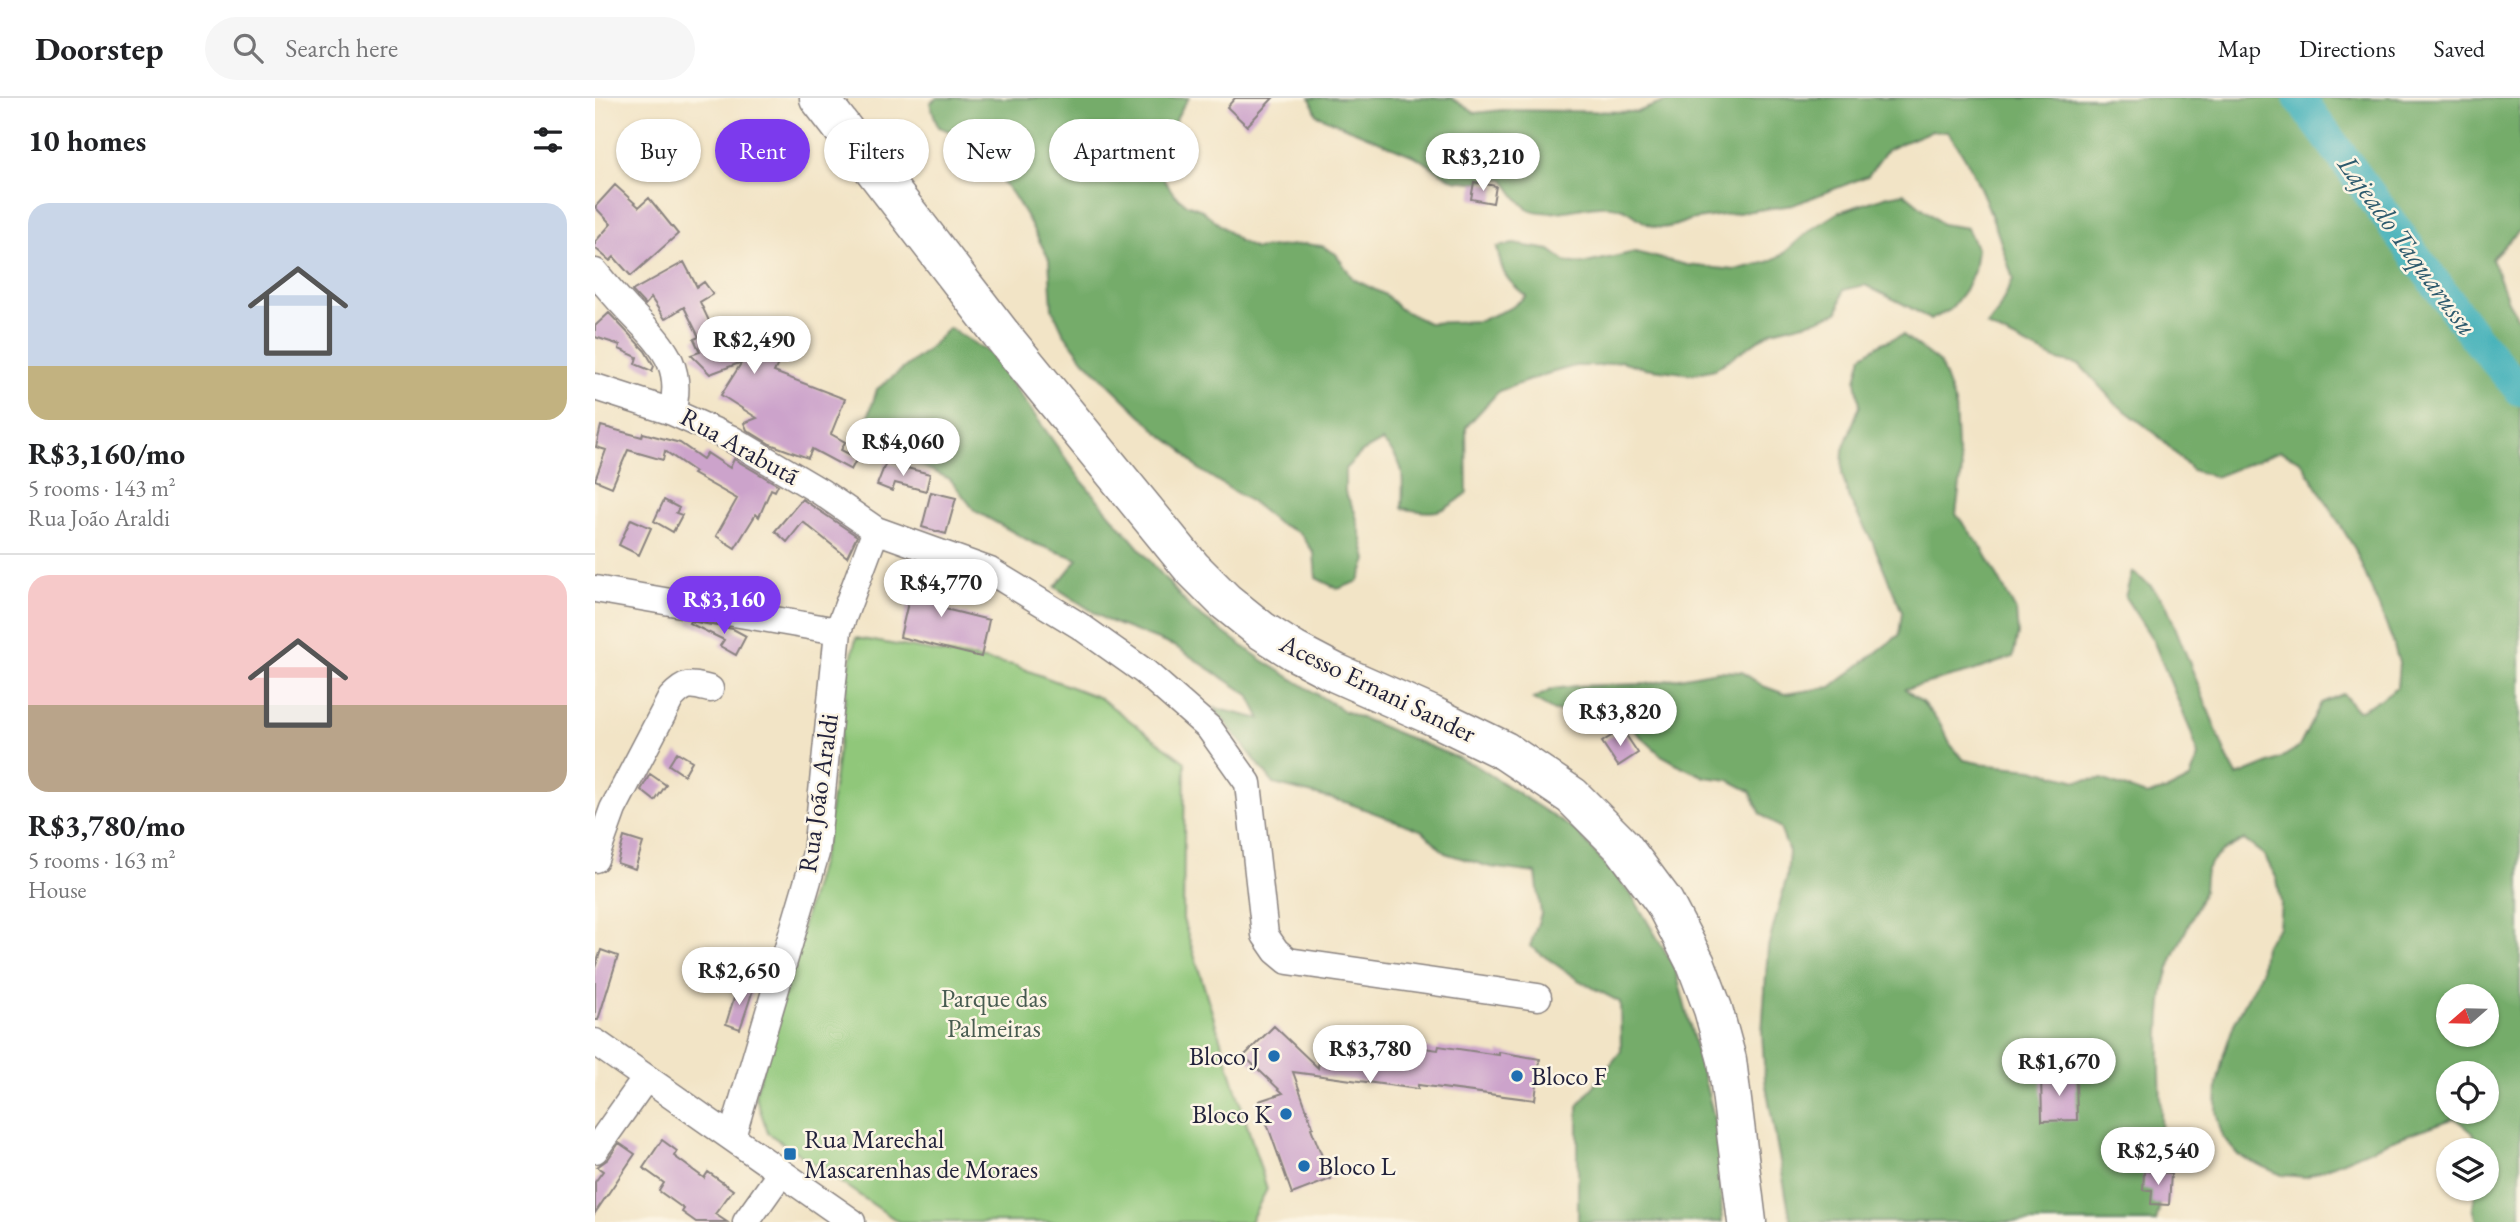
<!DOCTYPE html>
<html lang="en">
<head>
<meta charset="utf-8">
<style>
	:root { --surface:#fff; --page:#f6f6f6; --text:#202124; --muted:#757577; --line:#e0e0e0; --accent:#7c3aed }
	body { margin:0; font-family:"EB Garamond",serif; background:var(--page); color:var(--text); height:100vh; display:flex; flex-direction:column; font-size:26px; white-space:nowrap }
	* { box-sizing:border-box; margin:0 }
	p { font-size:23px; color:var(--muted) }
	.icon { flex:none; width:38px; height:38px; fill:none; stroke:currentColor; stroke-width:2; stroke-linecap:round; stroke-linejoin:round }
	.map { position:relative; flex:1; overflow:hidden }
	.panel { display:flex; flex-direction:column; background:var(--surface); width:595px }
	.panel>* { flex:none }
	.top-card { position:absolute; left:21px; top:21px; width:665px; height:63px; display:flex; gap:14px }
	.needle { width:46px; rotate:250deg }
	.fabs { position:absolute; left:1841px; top:886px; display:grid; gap:14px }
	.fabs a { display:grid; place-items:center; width:63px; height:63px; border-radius:50%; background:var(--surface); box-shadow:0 2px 5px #0004; font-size:35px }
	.price { position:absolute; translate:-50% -60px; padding:0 16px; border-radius:24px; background:#fff; color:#222; font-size:23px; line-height:46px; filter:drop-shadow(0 2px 4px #0008) }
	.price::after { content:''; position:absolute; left:50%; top:42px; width:21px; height:16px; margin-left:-10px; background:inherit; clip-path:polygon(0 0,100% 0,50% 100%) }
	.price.selected { background:var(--accent); color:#fff }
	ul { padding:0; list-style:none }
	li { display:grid; align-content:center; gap:14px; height:371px; padding:0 28px }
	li+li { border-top:2px solid var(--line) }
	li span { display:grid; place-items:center; height:217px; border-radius:21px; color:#555 }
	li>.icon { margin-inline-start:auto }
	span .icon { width:126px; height:126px; fill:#fffc; stroke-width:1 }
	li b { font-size:30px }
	h2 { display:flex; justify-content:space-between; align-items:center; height:84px; padding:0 28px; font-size:30px }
	.chip { padding:0 24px; border-radius:32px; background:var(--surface); box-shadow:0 2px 5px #0004; font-size:24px; line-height:63px }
	.chip.selected { background:var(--accent); color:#fff }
	header { display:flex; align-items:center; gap:42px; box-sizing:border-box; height:98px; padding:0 35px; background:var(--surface); border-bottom:2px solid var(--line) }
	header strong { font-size:33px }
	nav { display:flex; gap:38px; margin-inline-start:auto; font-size:24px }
	.search { width:490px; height:63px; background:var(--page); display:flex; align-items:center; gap:18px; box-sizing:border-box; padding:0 24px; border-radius:38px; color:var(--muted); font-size:26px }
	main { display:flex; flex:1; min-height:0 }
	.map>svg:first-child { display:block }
	.green { fill:#90c77a; stroke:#59745a; stroke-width:2 }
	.forest { fill:#74ac6a; stroke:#4b6752; stroke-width:2; fill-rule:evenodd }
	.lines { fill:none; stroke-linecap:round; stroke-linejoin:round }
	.river { stroke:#3eafb8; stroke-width:32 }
	.building { fill:#cca3cb }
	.minor-casing { stroke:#8a8380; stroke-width:29 }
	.highway-casing { stroke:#8a8380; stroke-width:41 }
	.minor { stroke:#fff; stroke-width:26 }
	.highway { stroke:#fff; stroke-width:38 }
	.poi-dot { fill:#1f6fb2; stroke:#fcf5e5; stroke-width:2.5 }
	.labels { text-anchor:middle; stroke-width:5; stroke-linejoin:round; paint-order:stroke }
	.street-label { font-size:26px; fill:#22223b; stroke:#fcf5e5 }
	.park-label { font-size:26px; fill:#485c51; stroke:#fcf5e5 }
	.poi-label { font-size:26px; fill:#22223b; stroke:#fcf5e5; text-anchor:start }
	.water-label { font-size:28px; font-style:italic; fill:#2d5a6d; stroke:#fcf5e5 }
</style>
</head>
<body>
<header>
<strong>Doorstep</strong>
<div class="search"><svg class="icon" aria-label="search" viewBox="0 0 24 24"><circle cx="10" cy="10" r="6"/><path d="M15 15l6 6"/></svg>Search here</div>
<nav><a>Map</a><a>Directions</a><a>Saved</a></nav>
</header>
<main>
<section class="panel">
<h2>10 homes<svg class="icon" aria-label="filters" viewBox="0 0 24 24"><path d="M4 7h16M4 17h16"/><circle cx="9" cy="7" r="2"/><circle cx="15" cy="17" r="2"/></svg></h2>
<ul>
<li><span style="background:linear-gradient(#c9d6e8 75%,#c2b280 0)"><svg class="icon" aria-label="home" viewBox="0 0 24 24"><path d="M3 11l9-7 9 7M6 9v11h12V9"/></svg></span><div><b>R$3,160/mo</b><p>5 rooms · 143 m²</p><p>Rua João Araldi</p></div></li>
<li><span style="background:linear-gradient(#f6c9c9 60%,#b9a48a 0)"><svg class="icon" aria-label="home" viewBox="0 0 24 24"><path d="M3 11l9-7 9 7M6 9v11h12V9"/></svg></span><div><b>R$3,780/mo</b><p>5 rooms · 163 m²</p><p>House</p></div></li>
</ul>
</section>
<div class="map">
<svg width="1925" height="1124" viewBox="0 0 1925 1124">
	<rect width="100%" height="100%" fill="#fcf5e5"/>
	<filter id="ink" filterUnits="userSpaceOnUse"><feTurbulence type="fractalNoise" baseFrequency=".0143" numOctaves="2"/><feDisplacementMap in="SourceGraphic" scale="14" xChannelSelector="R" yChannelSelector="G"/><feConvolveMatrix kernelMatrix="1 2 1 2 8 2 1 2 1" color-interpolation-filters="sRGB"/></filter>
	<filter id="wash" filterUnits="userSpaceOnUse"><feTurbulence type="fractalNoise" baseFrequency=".00686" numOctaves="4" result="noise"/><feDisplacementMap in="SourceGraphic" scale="28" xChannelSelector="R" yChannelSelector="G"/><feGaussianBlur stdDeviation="1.57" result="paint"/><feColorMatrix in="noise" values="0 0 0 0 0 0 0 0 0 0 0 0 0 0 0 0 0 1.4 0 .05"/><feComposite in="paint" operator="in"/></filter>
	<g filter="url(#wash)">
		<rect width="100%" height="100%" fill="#f2e4c6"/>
		<path class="green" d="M261,540L418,567L505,600L590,664L588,821L672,1091L655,1124H304L173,1035L160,997L231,744L254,570Z"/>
		<path class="forest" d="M342,0H594C575,24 571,52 569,82L579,96L591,106L607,112L644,143L660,151L710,146L727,148L741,156L758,181L791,197L805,211L833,225L884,223L916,210L931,198C910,181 907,176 902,149L919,146L955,152L971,164L987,166L1040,154L1092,167L1140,172L1173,164L1187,157L1214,133L1244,114L1293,98L1309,95L1347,126L1372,130L1382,151L1379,173L1370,192L1355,212L1335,222C1315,207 1292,199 1270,187L1248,192L1243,214L1222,222L1177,233L1120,271L1097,276L1050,270L1026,263L1003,268H980L952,276L904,293L871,329L872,395C848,416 838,417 807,410C808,379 812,366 787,343L767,354L750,371V394L760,414L772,462L764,483L743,491L721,480L719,455L705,435L682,425L659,406L602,370L586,351L564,335L489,262L468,234L457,210L454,161L430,116L417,95L366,37L343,29L335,5Z
			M715,0H856L880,15L907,12L1042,14L1080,0H1925V132L1897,160L1913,203L1925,223V1124H1882L1878,1109L1881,1090H1892V1052H1883L1879,1036L1860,1020L1795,1043L1711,1079L1687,1077L1664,1067L1643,1057L1627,1038L1621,1013L1622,987L1629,955L1639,926L1666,874L1669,848L1684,829L1686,805L1682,781L1669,757L1649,742C1634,749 1620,756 1612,771C1609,777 1610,786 1609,792C1608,797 1605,802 1603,807C1590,837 1572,863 1568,896C1560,958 1570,1020 1565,1082C1564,1100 1567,1106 1561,1124H1196L1170,982L1167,935L1173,849L1192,778L1194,754L1185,730L1166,716L1155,693L1134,682L1110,679L1088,669L1066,657L1031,625L1007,618L959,613L938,601L958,591L981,588L1052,586L1122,573L1147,574L1168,588L1190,596L1236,589L1304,537L1307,514L1278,445L1254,401L1247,376L1248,352L1265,307L1261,282L1267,258L1287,245L1308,237L1345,265L1360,306L1362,349L1367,371L1361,416L1388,451L1421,513L1423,536L1418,559L1375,574L1310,591L1328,605L1345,625L1355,646L1369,662L1393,667L1438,671L1482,683L1507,681L1551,697L1573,692L1595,681L1603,658L1596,634L1558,542L1530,499L1537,474L1556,488L1571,506L1632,659L1642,678L1684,661L1704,649L1726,605L1748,596L1763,613L1783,603L1802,589L1804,565L1797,541L1760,451L1706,363L1685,353L1620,379L1597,372L1561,336L1520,305L1485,267L1462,262L1392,228L1402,215L1418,181C1402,132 1385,76 1353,34L1336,33L1307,45L1292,52L1273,78L1198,107L1094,122C1046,145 1048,109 1013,108C990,106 953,122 932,110C923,104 914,88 908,80L879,84L859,82L821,59L722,17ZM1853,898H1892V936H1853ZM1853,975H1892V1013H1853Z
			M354,230L395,255L487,383L596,511L667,562L749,613L880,667L981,733L1036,796L1080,870L1124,1038L1127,1124H983V1008L1026,953L1025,904L983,882L935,848L946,816L941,775L895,769L850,755L828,733L753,705L679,686L619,610L666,621L654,597L581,549L511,522L460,489L483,461L438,445L380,413L355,381L298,355L271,326L282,291L331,253Z"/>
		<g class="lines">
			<path class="river" d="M1704,0L1880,239L1925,292"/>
		</g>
		<g id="blocks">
			<path class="building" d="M640,0H678L652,28L632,9Z
				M879,84L901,88L898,105L876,101Z
				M20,87L44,109L54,100L83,136L36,178L19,159L15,163L0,150V144L16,126L0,109Z
				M89,164L102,189L109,184L118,196L105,204L122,240L147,230L155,250L183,266L179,274L250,301L236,336L250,344L246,352L262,360L256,372L217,351L213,360L175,346L152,332L149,325L162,320L126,297L147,264L115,276L96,257L105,254L99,241L104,239L89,209L70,221L56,200L50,207L37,193Z
				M14,215L50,253L59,268L57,273L40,266L42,259L24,251L25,247L0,239V228Z
				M6,328L47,339L48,335L85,345L108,361L112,355L135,370L139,361L183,387L180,393L176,391L164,419L161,416L140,450L121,438L142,401L98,376L100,374L70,353L68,362L33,352L17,389L0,382L11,352L1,349Z
				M291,364L312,372V370L335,376L331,393L300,385L297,393L282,387Z
				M336,394L361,400L351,436L327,429Z
				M207,401L262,438L252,459L208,424L192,444L180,433Z
				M69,402L84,410L81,415L87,417L78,434L59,423Z
				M36,421L56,430L44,457L24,447Z
				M320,474L350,481L349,485L355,486L350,511L394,522L386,559L305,539Z
				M95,523L138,531L151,538L141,557L125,548L129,542L94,525Z
				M1027,631L1043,655L1023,668L1007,644Z
				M82,654L97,663L89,677L74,667Z
				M55,676L71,687L60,703L46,692Z
				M29,739L48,745L40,771L22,765Z
				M6,852L23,858L3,922H0V870Z
				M143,887L158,892L145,931L131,926Z
				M679,928L723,970L727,936L843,952L844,948L904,957V954L945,961L940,1002L823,987V991L698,974L718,1029L716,1030L736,1081L697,1096L664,1003L688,995L649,958Z
				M1481,976L1482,1022L1447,1023L1446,977Z
				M67,1042L82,1053L79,1058L109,1080L113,1074L138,1092L120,1116L132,1124H101L87,1114L89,1111L64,1093L69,1085L48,1070Z
				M24,1045L40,1056L0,1115V1084L8,1073L2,1069L13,1061Z
				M1549,1073L1576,1075L1574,1107L1556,1106L1557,1092H1548Z"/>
		</g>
	</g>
	<g filter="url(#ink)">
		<use href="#blocks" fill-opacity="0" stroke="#8a8380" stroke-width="2"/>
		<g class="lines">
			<defs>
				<path id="minor" d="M0,174C14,191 28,207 44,223C72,251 88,273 77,314
					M0,289L77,314L135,340L226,394L281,432L395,473L485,528L550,574L614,630L653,685L670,837L681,853L693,863L943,899
					M0,491L243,533
					M0,761L18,711L76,600C91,584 95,586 115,591
					M0,944L257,1124
					M137,1039L221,755L243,533L281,432
					M0,1052L51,980
					M151,1124L185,1076"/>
				<path id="highway" d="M224,0L406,236L597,470L630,503L666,532L699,553L741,575L836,617L910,653L977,698L1028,749L1069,804L1101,866L1118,911L1132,962L1152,1124"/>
			</defs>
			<use href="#minor" class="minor-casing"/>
			<use href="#highway" class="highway-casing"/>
			<use href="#minor" class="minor"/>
			<use href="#highway" class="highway"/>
		</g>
	</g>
	<g class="poi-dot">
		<circle cx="679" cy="958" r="7"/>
		<circle cx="922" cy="978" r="7"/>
		<circle cx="691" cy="1016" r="7"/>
		<rect x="188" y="1049" width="14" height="14" rx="3.5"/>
		<circle cx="709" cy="1068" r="7"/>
	</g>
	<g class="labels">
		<g class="street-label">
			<text transform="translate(145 348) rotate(29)" y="9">Rua Arabutã</text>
			<text transform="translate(783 590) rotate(26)" y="9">Acesso Ernani Sander</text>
			<text transform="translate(223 695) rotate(-82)" y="9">Rua João Araldi</text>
		</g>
		<g class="park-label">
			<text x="399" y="909">Parque das<tspan x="399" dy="30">Palmeiras</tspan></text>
		</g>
		<g class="poi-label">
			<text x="665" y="967" text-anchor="end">Bloco J</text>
			<text x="936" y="987">Bloco F</text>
			<text x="677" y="1025" text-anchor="end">Bloco K</text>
			<text x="209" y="1050">Rua Marechal<tspan x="209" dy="30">Mascarenhas de Moraes</tspan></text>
			<text x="723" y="1077">Bloco L</text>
		</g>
		<g class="water-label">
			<text transform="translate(1813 147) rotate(54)" y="10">Lajeado Taquarussu</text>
		</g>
	</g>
</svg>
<div class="fabs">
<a><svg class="needle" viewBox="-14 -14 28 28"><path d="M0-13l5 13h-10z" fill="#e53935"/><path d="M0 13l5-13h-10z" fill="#757577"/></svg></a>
<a><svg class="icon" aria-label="locate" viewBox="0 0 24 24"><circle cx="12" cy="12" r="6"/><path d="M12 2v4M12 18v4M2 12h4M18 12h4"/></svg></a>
<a><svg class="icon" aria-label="layers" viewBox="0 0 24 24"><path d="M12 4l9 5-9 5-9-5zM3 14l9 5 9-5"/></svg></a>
</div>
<b class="price" style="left:888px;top:95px">R$3,210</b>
<b class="price" style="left:159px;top:278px">R$2,490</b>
<b class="price" style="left:308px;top:380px">R$4,060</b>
<b class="price" style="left:346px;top:521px">R$4,770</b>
<b class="price selected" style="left:129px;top:538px">R$3,160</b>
<b class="price" style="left:1025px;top:650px">R$3,820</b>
<b class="price" style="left:144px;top:909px">R$2,650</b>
<b class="price" style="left:775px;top:987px">R$3,780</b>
<b class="price" style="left:1464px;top:1000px">R$1,670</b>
<b class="price" style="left:1563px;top:1089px">R$2,540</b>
<div class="top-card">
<a class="chip">Buy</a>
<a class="chip selected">Rent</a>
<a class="chip">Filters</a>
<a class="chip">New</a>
<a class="chip">Apartment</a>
</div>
</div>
</main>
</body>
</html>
